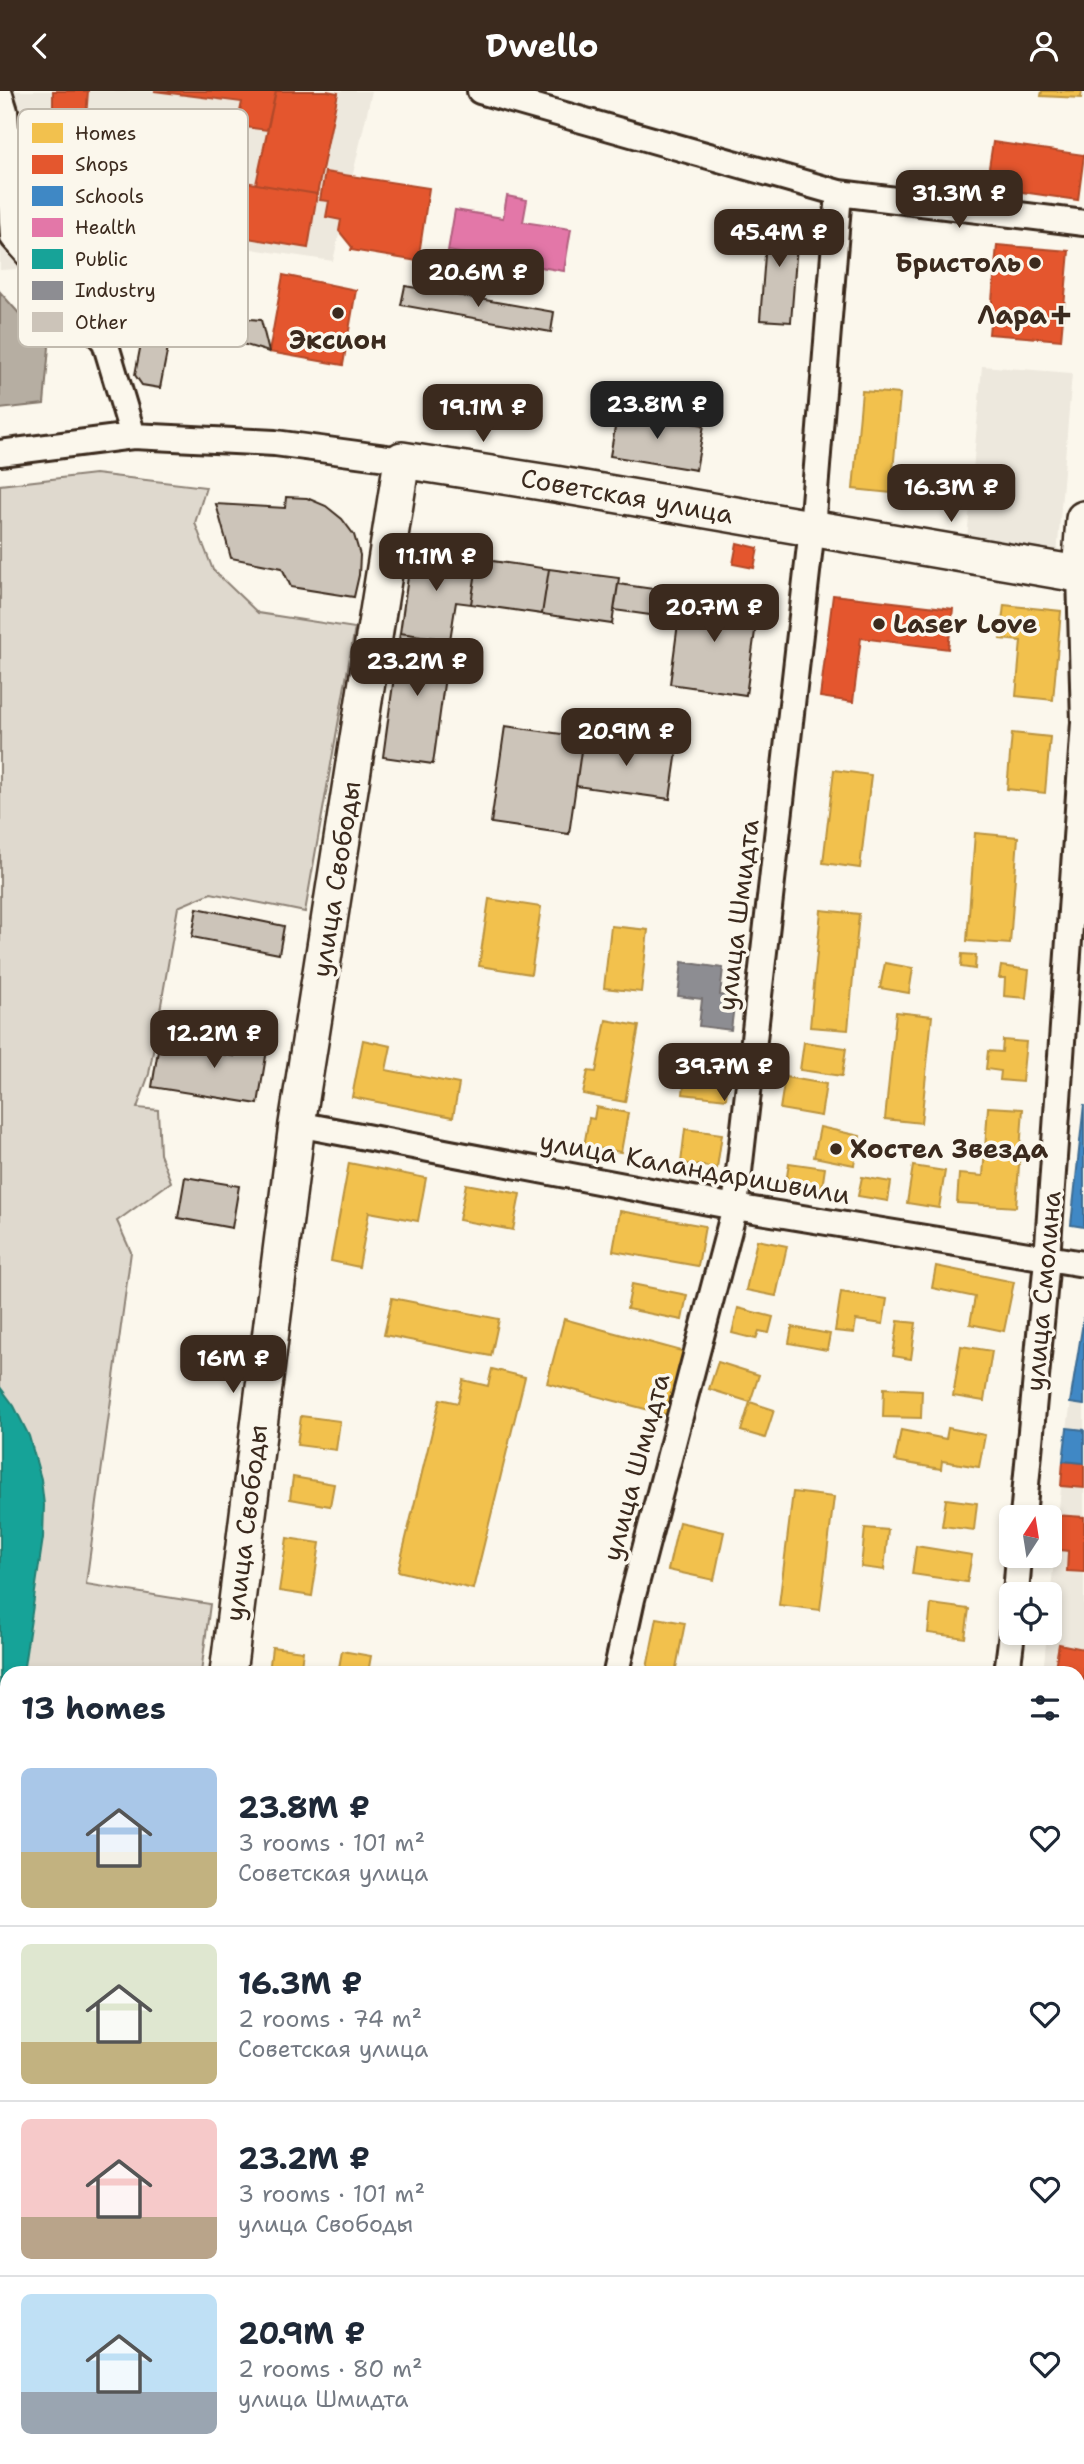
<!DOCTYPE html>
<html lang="en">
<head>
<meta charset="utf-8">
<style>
	:root { --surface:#fff; --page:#f2f2f3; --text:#1f2937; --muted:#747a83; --line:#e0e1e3; --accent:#3b2a1e }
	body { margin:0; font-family:"Shantell Sans",sans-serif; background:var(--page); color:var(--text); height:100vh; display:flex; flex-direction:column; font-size:26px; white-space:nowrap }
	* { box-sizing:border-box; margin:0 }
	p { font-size:23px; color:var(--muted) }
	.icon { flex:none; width:38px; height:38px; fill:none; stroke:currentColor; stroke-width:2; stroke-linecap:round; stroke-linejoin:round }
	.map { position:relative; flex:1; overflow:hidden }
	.sheet { position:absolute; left:0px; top:1575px; width:1085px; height:798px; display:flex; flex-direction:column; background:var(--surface); border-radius:21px 21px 0 0; box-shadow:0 4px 10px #0003 }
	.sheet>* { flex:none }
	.needle { width:46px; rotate:12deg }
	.tools { position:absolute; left:999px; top:1414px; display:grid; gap:14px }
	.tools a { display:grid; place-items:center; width:63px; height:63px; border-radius:10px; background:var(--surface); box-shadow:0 4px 10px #0003; font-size:35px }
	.price { position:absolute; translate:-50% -60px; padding:0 16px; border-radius:14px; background:var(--accent); color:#fff; font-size:23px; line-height:46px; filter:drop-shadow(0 2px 4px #0008) }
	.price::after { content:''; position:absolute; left:50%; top:42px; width:21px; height:16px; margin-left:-10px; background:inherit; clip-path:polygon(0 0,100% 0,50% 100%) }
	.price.on { background:#222; color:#fff }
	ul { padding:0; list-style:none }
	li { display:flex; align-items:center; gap:21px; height:175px; padding:0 21px }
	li+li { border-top:2px solid var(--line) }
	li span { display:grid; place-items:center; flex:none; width:196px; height:140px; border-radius:10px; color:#555 }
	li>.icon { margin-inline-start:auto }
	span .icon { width:84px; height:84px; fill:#fffc; stroke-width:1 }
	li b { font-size:30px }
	h2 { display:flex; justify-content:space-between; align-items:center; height:84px; padding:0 21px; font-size:30px }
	header { display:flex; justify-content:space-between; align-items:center; height:91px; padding:0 21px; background:var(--accent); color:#fff; font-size:32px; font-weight:700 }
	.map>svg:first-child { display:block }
	.built { fill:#ede8dd }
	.green { fill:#dfd9ce; stroke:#8d8276; stroke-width:2 }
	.water { fill:#b6aea2; stroke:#85796d; stroke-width:2 }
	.homes { fill:#f2c14e; stroke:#bb9440; stroke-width:2 }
	.shops { fill:#e4572e; stroke:#b14a29; stroke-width:2 }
	.schools { fill:#3f88c5; stroke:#3e6c93; stroke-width:2 }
	.health { fill:#e377a8; stroke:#b1607f; stroke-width:2 }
	.public { fill:#17a398; stroke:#227f73; stroke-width:2 }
	.industry { fill:#8d8d92; stroke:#746f6f; stroke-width:2 }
	.building { fill:#ccc4b9; stroke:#3b2a1e; stroke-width:2 }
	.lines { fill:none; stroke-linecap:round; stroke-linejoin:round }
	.street-casing { stroke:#3b2a1e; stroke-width:30 }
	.secondary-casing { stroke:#3b2a1e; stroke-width:40 }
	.street { stroke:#fbf7ec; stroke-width:24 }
	.secondary { stroke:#fbf7ec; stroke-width:35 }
	.poi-dot { fill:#3b2a1e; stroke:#fbf7ec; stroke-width:2.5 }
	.labels { text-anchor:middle; stroke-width:7; stroke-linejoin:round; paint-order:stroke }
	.poi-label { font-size:26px; font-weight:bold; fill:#3b2a1e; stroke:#fbf7ec; text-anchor:end }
	.street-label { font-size:26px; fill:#3b2a1e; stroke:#fbf7ec }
	.key { fill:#fbf7ec; stroke:#c1baae; stroke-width:2 }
	.key-label { font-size:19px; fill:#3b2a1e }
</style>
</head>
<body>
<header><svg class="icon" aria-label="back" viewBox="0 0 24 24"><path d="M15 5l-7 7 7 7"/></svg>Dwello<svg class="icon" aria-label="person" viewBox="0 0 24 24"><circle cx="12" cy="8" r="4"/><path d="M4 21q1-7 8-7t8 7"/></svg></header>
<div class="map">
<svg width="1084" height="2373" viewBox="0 0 1084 2373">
	<rect width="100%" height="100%" fill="#fbf7ec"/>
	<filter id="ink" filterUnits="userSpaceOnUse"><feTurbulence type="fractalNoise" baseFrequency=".0143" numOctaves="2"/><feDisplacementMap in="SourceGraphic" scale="14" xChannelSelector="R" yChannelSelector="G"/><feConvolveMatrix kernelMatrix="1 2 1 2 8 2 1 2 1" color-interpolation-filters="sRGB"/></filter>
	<g filter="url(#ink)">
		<path class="built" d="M0,0H372L333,170L115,138L16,178L0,179Z
			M982,275L1072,282L1057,465L967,449Z
			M1084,1225V1719L1078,1718V1582H1043L1047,1542H1050V1509L1067,1337Z
			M1078,1982L1084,1983V2308L1078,2306Z
			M0,2020L7,2021V2366H120L119,2373H0Z"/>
		<path class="green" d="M95,383L206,396L195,432L213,479L258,522L355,537L305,821L211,802L178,816L149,983L137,1017L158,1019L160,1063L171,1091L117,1130L131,1161L86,1493L210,1513L201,1582H7V2021L0,2020V394Z
			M0,2317H7V2366H50V2373H0Z"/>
		<path class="water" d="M0,201L49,256L44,313L0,318Z"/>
		<path class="homes" d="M1042,0H1082L1081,7L1041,5Z
			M862,300L900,303L891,402L853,398Z
			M1004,514L1061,520L1053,609L1016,605L1021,550L1000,548Z
			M1012,642L1050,646L1045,702L1007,698Z
			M834,679L871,684L860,777L823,772Z
			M975,742L1018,746L1010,853L967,850Z
			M489,808L541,816L531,883L479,875Z
			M821,819L859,823L848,939L810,936Z
			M611,835L648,839L641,901L604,897Z
			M962,863L976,864L975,878L961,876Z
			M885,872L913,877L909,902L880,897Z
			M1001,875L1029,879L1026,907L1004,905L1005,887H999Z
			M896,921L932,925L921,1032L885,1028Z
			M606,929L639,935L625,1011L583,1003L588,980L596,981Z
			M363,949L391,955L386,979L459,993L453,1026L352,1006Z
			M1003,949L1026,951L1022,991L1000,989L1001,980L986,978L988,960L1002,961Z
			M804,951L846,957L842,985L800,979Z
			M686,975L729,980L726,1008L683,1003Z
			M785,986L826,993L821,1025L780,1018Z
			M596,1016L628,1022L621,1061L584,1055L589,1027L594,1028Z
			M988,1016L1023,1018L1016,1116L957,1112L959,1083L983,1085Z
			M820,1036L860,1045L854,1074L814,1066Z
			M685,1038L722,1043L717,1077L681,1072Z
			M349,1072L426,1087L418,1130L369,1121L359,1176L331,1170Z
			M789,1072L825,1077L822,1097L786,1092Z
			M913,1075L945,1080L939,1117L907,1112Z
			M862,1086L891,1091L888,1110L858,1105Z
			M466,1093L520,1103L513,1139L459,1129Z
			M620,1120L705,1135L698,1175L613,1160Z
			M757,1149L787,1155L776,1205L746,1199Z
			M936,1175L1014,1191L1004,1240L970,1233L975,1206L932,1197Z
			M632,1193L687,1204L682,1229L627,1218Z
			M841,1201L887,1208L883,1233L856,1229L854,1242L835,1240Z
			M392,1207L499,1228L491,1265L384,1244Z
			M738,1217L773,1226L769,1242L759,1240L756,1248L732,1242Z
			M564,1228L685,1261L668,1324L547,1292Z
			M898,1230L916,1232L911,1268L893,1265Z
			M792,1236L830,1243L827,1259L789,1252Z
			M961,1255L992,1260L984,1310L953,1305Z
			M718,1271L759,1284L750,1311L709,1298Z
			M492,1278L525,1286L473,1498L398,1480L440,1308L458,1312L463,1289L488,1295Z
			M884,1297L922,1299L921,1327L883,1326Z
			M750,1311L774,1319L765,1347L741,1340Z
			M301,1325L340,1330L336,1359L297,1354Z
			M948,1337L985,1344L979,1376L942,1370L941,1378L895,1370L901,1339L946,1348Z
			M293,1386L334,1393L330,1415L290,1408Z
			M793,1401L834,1406L820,1519L779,1514Z
			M946,1408L977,1412L974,1439L942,1435Z
			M679,1431L724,1441L714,1489L668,1479Z
			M865,1437L888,1439L884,1479L861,1476Z
			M287,1447L320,1452L312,1505L279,1500Z
			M916,1455L972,1464L967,1491L912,1483Z
			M931,1513L969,1518L965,1547L928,1542Z
			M657,1527L685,1532L675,1582H646Z
			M272,1556L303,1560L300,1582H269Z
			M342,1560L371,1565L368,1582H338Z
			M401,1577L432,1581V1582H400Z
			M173,2366H221L220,2373L172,2372Z
			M430,2366H482L481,2373H430Z
			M573,2366H603L602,2373L573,2372Z
			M969,2366H1029L1028,2373H968Z
			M251,2367L308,2373H251Z"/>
		<path class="shops" d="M53,0H88L82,81L84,100L74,121L53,132Z
			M154,0H276L267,39L237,35L242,11Z
			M276,0H327L338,2L317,103L256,93Z
			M993,51L1084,64L1078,109L986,96Z
			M325,81L429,97L418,170L351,159L352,156L339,140L341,129L326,126L329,110L320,109Z
			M239,90L317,103L308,157L230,144Z
			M997,154L1069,160L1061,249L989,243Z
			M283,184L356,199L343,274L269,261Z
			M737,452L758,457L754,477L733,473Z
			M833,504L953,518L948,558L861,547L853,611L820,606Z
			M1063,1370L1084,1372V1397L1061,1395Z
			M1055,1424L1084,1426V1481L1067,1480L1068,1460L1052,1458Z
			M1059,1553L1084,1558V1609L1078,1608V1582H1054Z
			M1083,1661H1084V1713L1078,1712V1684Z
			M1078,2269L1084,2270V2303L1078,2302Z"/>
		<path class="schools" d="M1084,1013V1136L1071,1134Z
			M1084,1225V1314L1070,1312Z
			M1067,1337L1084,1339V1372L1063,1370Z
			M0,2066L7,2067V2118L0,2117Z"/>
		<path class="health" d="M507,105L527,109L523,131L571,138L564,180L448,160L455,119L503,127Z"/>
		<path class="public" d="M0,1296L14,1315L29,1345L41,1388L44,1414L43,1447L23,1582H7V1692L0,1734Z"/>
		<path class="industry" d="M682,871L723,877L720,904L735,906L731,939L699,935L702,908L678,905Z"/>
		<path class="building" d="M768,125L799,127L791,231L760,229Z
			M405,195L554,221L551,241L401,214Z
			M148,216L175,220L160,297L142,294L135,284Z
			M215,225L261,229L269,261L213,244Z
			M618,320L704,334L696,379L610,365Z
			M286,406L307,407L326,415L342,428L354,444L360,464L359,484L354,506L291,496L282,477L231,467L216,413L285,417Z
			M412,458L478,468L471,513L456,511L450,549L400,542Z
			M478,468L549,478L542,523L471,513Z
			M549,478L619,487L612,533L542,523Z
			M618,493L682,502L679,528L614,519Z
			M682,502L759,512L746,604L670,593Z
			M400,542L450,549L433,673L383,666Z
			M505,635L583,646L569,743L491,732Z
			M583,646L677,660L670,708L576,695Z
			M197,817L284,835L279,863L192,846Z
			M238,941L269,947L258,1013L152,996L159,953L234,965Z
			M185,1086L239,1095L232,1137L178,1127Z"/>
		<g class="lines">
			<defs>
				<path id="street" d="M480,0L839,102L1084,132
					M0,4L5,20L13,146L105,251L133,345
					M0,362L133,345L275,352L402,369
					M297,1033L735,1116L1084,1173
					M1023,1426L1047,1168L1084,631L1080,483
					M1016,1503L1019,1465
					M616,1582L632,1508L735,1116L812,437L839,102
					M1007,1582L1012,1542
					M0,2175L7,2176
					M527,2373L528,2366
					M924,2373V2366"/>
				<path id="secondary" d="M1080,483L1084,428
					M228,1582L297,1033L402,369L555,393L1084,484
					M1078,1749L1084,1750
					M1078,2344L1084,2345
					M137,2373L138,2366"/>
			</defs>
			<use href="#street" class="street-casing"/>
			<use href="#secondary" class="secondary-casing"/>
			<use href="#street" class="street"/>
			<use href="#secondary" class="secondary"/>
		</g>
	</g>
	<g class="poi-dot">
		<circle cx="1035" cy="172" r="7"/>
		<circle cx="338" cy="222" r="7"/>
		<path d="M1057.5 213.5h7v7h7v7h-7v7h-7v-7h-7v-7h7z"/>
		<circle cx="879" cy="533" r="7"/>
		<circle cx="836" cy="1058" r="7"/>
	</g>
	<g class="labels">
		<g class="poi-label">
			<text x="1021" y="181">Бристоль</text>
			<text x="1047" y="233">Лара</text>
			<text x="338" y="258" text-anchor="middle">Эксион</text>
			<text x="893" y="542" text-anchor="start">Laser Love</text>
			<text x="850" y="1067" text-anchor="start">Хостел Звезда</text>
		</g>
		<g class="street-label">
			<text transform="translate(627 405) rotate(10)" y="9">Советская улица</text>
			<text transform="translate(336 788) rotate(-81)" y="9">улица Свободы</text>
			<text transform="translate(738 824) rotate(-83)" y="9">улица Шмидта</text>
			<text transform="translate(695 1077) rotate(10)" y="9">улица Каландаришвили</text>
			<text transform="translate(1043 1200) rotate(-85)" y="9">улица Смолина</text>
			<text transform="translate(636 1376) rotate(-75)" y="9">улица Шмидта</text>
			<text transform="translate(246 1432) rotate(-83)" y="9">улица Свободы</text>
		</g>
	</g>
	<rect x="18" y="18" width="230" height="238" rx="10" class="key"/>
	<rect x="32" y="32" width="31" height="20" fill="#f2c14e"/>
	<rect x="32" y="64" width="31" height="19" fill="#e4572e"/>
	<rect x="32" y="95" width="31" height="20" fill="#3f88c5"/>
	<rect x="32" y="127" width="31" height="19" fill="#e377a8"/>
	<rect x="32" y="158" width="31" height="20" fill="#17a398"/>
	<rect x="32" y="190" width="31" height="19" fill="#8d8d92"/>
	<rect x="32" y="221" width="31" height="20" fill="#ccc4b9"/>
	<g class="key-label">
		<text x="75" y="49">Homes</text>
		<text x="75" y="80">Shops</text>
		<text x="75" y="112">Schools</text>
		<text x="75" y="143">Health</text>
		<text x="75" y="175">Public</text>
		<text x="75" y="206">Industry</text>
		<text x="75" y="238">Other</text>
	</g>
</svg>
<div class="tools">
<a><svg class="needle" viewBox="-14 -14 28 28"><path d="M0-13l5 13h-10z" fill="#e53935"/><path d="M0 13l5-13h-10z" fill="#747a83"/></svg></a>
<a><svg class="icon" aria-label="locate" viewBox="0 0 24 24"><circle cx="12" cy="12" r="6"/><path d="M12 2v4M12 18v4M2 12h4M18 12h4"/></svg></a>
</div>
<b class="price" style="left:959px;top:139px">31.3M ₽</b>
<b class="price" style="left:779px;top:178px">45.4M ₽</b>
<b class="price" style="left:478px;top:218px">20.6M ₽</b>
<b class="price on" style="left:657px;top:350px">23.8M ₽</b>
<b class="price" style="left:483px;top:353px">19.1M ₽</b>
<b class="price" style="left:951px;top:433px">16.3M ₽</b>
<b class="price" style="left:436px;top:502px">11.1M ₽</b>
<b class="price" style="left:714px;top:553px">20.7M ₽</b>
<b class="price" style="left:417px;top:607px">23.2M ₽</b>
<b class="price" style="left:626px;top:677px">20.9M ₽</b>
<b class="price" style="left:214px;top:979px">12.2M ₽</b>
<b class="price" style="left:724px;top:1012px">39.7M ₽</b>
<b class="price" style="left:233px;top:1304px">16M ₽</b>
<section class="sheet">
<h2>13 homes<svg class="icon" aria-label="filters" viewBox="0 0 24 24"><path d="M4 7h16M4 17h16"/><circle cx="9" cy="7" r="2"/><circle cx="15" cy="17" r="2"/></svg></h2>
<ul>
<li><span style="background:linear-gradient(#a9c7e8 60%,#c2b280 0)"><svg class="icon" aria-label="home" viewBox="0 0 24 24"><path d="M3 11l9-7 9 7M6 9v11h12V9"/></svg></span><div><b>23.8M ₽</b><p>3 rooms · 101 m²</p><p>Советская улица</p></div><svg class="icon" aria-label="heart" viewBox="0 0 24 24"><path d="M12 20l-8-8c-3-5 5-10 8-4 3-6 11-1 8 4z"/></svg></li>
<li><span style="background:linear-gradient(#dfe7d0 70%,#c2b280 0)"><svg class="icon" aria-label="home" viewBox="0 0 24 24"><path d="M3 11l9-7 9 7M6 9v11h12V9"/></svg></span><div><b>16.3M ₽</b><p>2 rooms · 74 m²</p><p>Советская улица</p></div><svg class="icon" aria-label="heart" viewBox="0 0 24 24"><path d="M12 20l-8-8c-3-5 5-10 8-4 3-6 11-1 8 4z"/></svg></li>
<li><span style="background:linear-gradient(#f6c9c9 70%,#b9a48a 0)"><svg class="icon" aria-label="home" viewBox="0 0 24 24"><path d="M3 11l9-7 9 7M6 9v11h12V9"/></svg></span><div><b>23.2M ₽</b><p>3 rooms · 101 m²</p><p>улица Свободы</p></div><svg class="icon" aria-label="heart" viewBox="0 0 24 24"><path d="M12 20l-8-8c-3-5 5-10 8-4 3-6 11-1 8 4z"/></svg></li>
<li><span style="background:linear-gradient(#bfe0f5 70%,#9aa5b1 0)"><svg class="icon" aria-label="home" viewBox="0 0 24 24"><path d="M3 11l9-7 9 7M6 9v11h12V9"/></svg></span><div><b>20.9M ₽</b><p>2 rooms · 80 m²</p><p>улица Шмидта</p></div><svg class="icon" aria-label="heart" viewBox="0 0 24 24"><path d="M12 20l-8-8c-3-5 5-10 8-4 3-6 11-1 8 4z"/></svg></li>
</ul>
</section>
</div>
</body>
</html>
